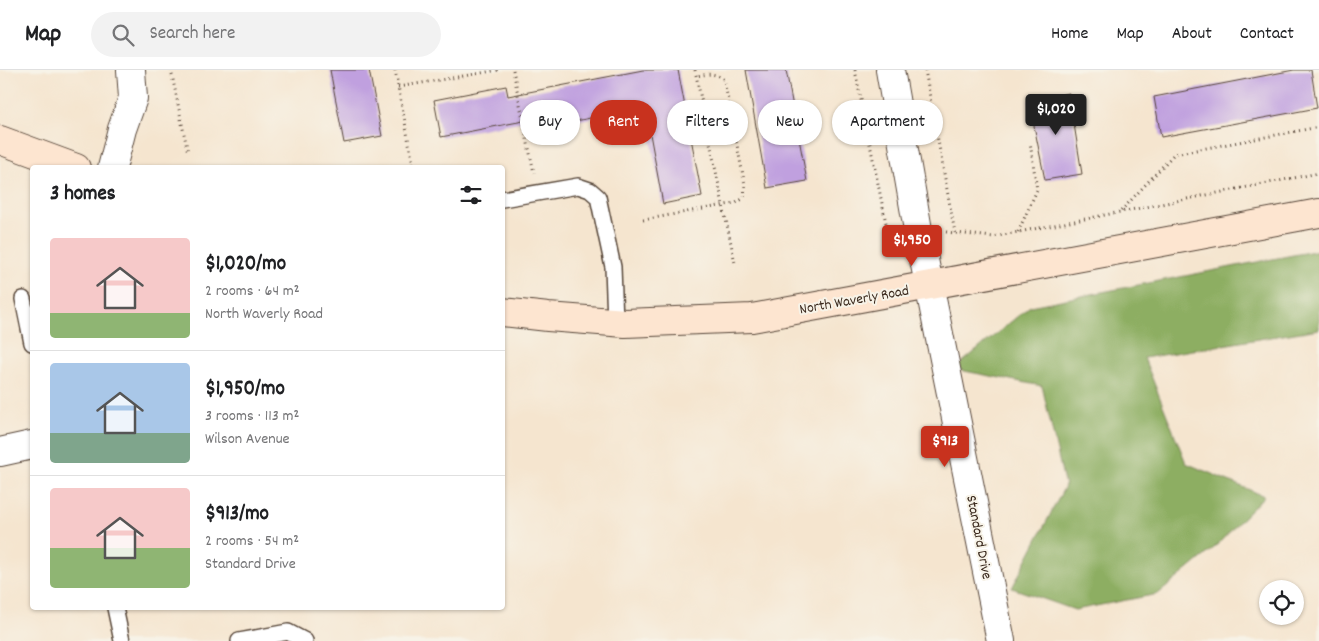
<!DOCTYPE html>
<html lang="en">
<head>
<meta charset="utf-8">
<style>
	:root { --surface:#fff; --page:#f2f2f2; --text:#202124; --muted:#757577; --line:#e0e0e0; --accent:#c8321e }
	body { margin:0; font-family:Dekko,sans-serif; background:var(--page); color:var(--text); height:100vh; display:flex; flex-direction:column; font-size:19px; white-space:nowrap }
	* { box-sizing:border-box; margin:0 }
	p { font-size:16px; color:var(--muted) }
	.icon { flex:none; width:28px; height:28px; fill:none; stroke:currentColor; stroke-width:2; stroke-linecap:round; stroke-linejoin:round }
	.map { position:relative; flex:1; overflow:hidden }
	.drawer { position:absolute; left:30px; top:95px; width:475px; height:445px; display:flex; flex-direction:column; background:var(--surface); border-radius:5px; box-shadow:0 1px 4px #0004 }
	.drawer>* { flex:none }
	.guide { position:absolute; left:520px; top:30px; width:475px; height:45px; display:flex; gap:10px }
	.tools { position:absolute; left:1259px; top:510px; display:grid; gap:10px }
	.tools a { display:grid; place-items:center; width:45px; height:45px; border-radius:50%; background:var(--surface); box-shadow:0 1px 4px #0004; font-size:25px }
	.price { position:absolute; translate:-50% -42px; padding:0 11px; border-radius:5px; background:var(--accent); color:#fff; font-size:16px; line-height:32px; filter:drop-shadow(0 1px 2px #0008) }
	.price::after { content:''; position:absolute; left:50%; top:30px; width:15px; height:11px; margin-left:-8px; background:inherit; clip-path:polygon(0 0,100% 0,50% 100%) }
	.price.selected { background:#222; color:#fff }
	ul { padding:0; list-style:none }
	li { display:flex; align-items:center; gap:15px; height:125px; padding:0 20px }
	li+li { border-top:1px solid var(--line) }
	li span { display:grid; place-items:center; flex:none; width:140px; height:100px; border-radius:5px; color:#555 }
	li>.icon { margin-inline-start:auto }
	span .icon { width:60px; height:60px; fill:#fffc; stroke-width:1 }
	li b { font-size:21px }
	h2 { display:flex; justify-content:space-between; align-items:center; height:60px; padding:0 20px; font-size:21px }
	.pill { padding:0 18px; border-radius:22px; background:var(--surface); box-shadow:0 1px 4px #0004; font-size:18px; line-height:45px }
	.pill.selected { background:var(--accent); color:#fff }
	header { display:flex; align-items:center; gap:30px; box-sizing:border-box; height:70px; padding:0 25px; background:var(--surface); border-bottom:1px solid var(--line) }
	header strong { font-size:24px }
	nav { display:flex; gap:28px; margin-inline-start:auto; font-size:18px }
	.search { width:350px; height:45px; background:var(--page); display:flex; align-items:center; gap:12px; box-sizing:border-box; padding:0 18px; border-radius:28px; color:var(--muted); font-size:19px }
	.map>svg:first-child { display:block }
	.forest { fill:#8dae62; stroke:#646c40 }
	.building { fill:#c0a0df }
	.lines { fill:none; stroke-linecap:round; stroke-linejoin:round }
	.lane-casing { stroke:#574639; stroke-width:18 }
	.street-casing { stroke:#574639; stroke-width:30 }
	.secondary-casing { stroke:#574639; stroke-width:30 }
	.path { stroke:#574639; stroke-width:3; stroke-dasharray:1 4; stroke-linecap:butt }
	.lane { stroke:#fff; stroke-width:15 }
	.street { stroke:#fff; stroke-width:28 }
	.secondary { stroke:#fde5d0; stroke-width:28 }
	.labels { text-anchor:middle; stroke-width:4; stroke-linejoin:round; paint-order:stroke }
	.street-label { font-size:15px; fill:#3b2a1e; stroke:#f7f3e8 }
</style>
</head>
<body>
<header>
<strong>Map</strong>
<div class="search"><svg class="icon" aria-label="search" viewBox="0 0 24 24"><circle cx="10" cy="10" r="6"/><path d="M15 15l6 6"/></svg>Search here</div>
<nav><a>Home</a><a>Map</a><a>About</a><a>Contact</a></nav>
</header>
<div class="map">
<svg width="1319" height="571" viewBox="0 0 1319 571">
	<rect width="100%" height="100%" fill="#f7f3e8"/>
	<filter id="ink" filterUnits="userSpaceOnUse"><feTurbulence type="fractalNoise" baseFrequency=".02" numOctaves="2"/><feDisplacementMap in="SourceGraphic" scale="10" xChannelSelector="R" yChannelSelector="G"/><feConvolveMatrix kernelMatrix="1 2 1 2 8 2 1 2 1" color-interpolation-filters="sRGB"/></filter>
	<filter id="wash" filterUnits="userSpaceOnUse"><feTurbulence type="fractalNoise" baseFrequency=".0096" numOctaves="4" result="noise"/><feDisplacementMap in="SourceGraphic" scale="20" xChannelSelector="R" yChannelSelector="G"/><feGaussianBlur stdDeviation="1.12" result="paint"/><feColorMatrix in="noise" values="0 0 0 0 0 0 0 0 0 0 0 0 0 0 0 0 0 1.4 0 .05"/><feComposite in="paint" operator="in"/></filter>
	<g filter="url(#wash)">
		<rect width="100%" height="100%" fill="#f5e5cf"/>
		<path class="forest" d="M1319,180V259L1144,288L1186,393L1264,426L1213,479L1158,524L1075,540L1012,518L1065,416L1042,316L954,299L1030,236Z"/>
		<g id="blocks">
			<path class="building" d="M330,0H369L382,66L344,73Z
				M643,0H678L702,126L663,134L645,37L541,58L539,48L441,67L434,30L506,16L508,26Z
				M746,0H786L807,111L767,118Z
				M1294,0H1311L1317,38L1161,67L1154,27Z
				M1069,23L1082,104L1045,110L1029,31Z"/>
		</g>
	</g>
	<g filter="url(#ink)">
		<use href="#blocks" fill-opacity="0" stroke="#574639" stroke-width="1"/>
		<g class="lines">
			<defs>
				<path id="lane" d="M502,129L578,116L590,120L598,127L613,197L615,252
					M23,229L32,273
					M115,538L122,571
					M239,571L288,562L305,571"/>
				<path id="street" d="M890,0L918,160L1001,571
					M112,98L122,59L133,28L131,0
					M0,382L32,375"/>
				<path id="secondary" d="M0,70L76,98
					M502,242L548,247L625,253L752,248L1319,143"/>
			</defs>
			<use href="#lane" class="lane-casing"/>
			<use href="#street" class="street-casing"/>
			<use href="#secondary" class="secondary-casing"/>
			<path class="path" d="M171,0L188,83
				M395,0L413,94L416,98
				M513,0L534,103
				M695,0L735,193
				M855,0L889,168L893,167
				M925,0L955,163
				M398,17L499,0
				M1121,141L1174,84L1319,57
				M643,150L736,133L744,128L745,115L724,10C714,2 709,4 696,6
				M946,162L993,167L1319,103
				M1018,162L1037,120L1030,72"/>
			<use href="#lane" class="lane"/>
			<use href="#street" class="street"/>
			<use href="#secondary" class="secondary"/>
		</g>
	</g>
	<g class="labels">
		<g class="street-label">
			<text transform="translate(854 229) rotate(-10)" y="5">North Waverly Road</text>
			<text transform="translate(980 467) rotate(79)" y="5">Standard Drive</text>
		</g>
	</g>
</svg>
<div class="tools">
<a><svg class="icon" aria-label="locate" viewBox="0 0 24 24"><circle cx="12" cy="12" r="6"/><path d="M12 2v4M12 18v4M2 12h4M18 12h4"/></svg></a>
</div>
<b class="price selected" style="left:1056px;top:66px">$1,020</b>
<b class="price" style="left:912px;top:197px">$1,950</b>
<b class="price" style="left:945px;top:398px">$913</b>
<div class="guide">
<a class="pill">Buy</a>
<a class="pill selected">Rent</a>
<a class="pill">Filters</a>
<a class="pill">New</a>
<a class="pill">Apartment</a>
</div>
<section class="drawer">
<h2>3 homes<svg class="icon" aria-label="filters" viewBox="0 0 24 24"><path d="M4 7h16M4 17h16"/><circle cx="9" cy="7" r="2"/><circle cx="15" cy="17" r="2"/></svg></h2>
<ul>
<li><span style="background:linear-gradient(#f6c9c9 75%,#8fb573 0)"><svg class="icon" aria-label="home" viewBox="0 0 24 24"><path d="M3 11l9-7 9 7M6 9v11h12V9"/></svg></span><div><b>$1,020/mo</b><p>2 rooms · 64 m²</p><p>North Waverly Road</p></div></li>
<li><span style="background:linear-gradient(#a9c7e8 70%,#7fa58c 0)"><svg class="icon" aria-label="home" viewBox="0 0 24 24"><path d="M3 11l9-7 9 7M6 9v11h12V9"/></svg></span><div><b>$1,950/mo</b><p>3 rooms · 113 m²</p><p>Wilson Avenue</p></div></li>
<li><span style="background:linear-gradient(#f6c9c9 60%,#8fb573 0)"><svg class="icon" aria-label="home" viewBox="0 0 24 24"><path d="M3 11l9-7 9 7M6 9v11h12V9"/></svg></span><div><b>$913/mo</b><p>2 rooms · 54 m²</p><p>Standard Drive</p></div></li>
</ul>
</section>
</div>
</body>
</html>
